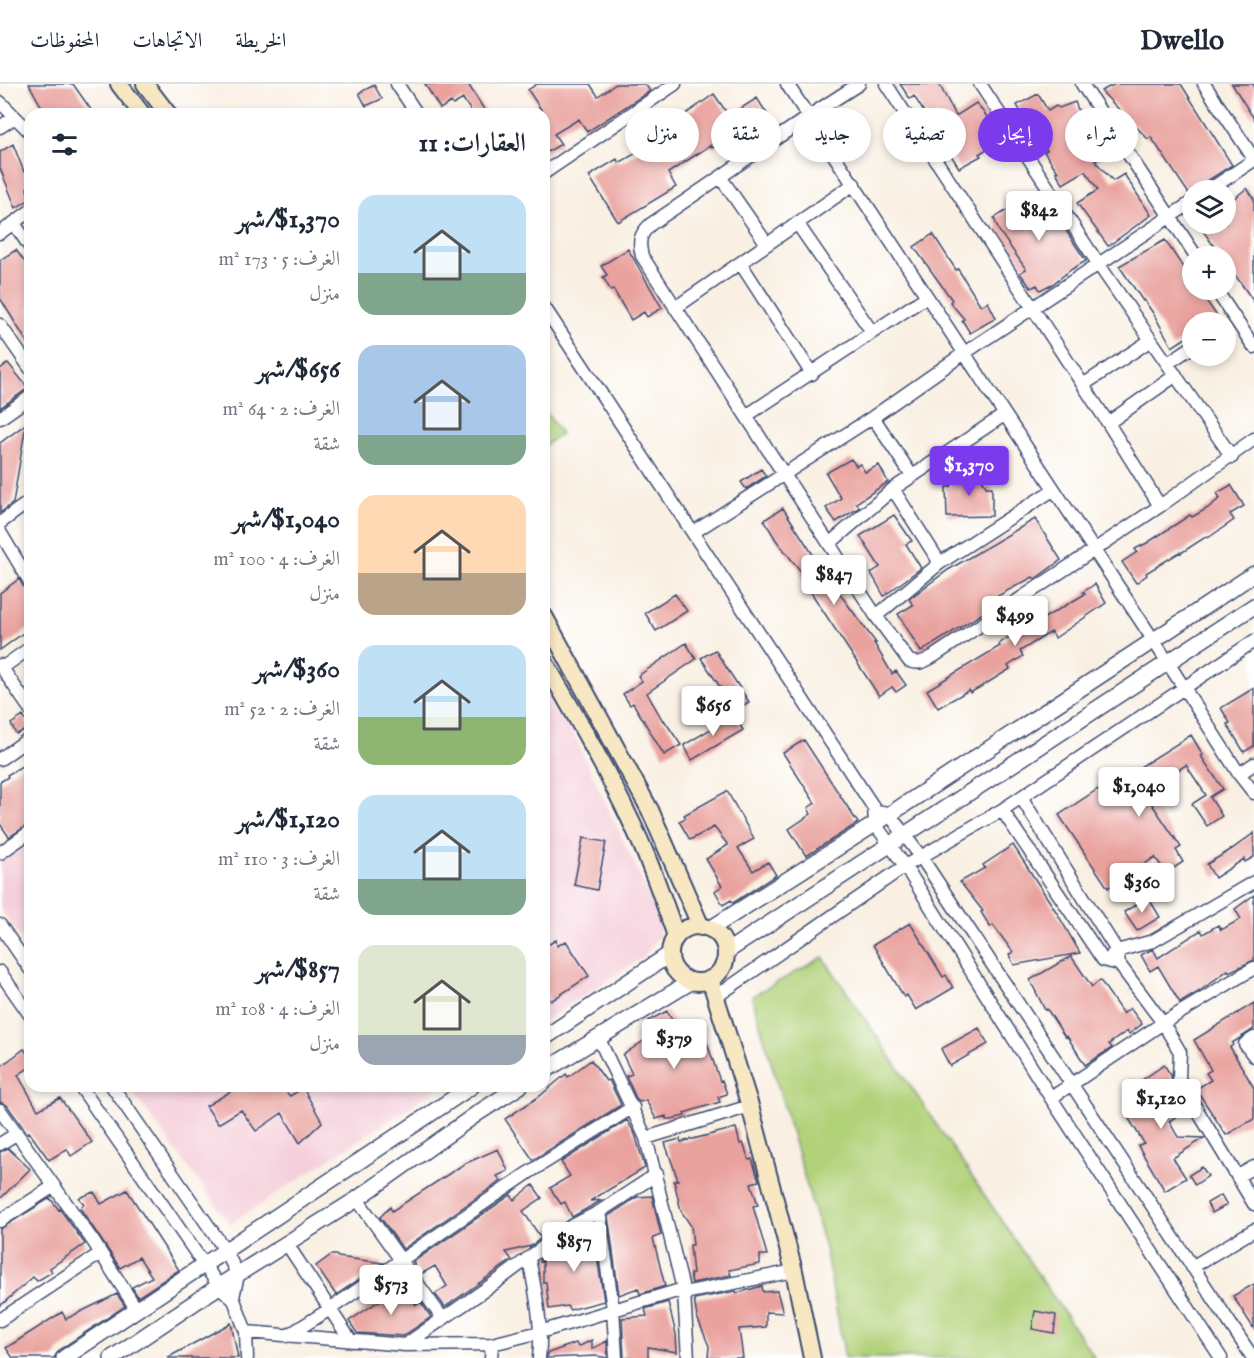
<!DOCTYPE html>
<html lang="ar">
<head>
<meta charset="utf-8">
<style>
	:root { --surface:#fff; --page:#f2f2f3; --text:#1f2937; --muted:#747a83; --line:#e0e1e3; --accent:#7c3aed }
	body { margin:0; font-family:"IM FELL English",Amiri,serif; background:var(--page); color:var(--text); direction:rtl; height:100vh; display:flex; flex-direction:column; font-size:22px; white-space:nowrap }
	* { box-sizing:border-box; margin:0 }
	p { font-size:20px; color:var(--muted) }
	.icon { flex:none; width:33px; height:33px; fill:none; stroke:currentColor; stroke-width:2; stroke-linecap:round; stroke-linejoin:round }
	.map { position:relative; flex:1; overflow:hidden; direction:ltr }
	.details { position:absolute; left:24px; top:24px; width:526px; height:984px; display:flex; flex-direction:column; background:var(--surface); border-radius:18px; box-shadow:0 3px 9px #0003; direction:rtl }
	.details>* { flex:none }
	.banner { position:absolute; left:568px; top:24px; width:570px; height:54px; direction:rtl; display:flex; gap:12px }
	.buttons { position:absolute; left:1182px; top:96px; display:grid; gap:12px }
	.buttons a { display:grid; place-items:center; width:54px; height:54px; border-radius:50%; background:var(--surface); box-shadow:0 3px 9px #0003; font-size:30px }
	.price { position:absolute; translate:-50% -51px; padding:0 14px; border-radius:6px; background:#fff; color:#222; font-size:20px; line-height:39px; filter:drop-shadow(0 2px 3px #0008) }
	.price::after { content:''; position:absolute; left:50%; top:36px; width:18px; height:14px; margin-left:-9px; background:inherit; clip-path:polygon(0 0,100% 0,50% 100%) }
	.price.current { background:var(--accent); color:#fff }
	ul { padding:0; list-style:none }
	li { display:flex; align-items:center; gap:18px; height:150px; padding:0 24px }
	li span { display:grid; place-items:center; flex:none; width:168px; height:120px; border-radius:18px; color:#555 }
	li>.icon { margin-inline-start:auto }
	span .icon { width:72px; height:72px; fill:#fffc; stroke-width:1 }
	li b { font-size:26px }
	h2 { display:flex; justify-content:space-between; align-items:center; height:72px; padding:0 24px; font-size:26px }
	.chip { padding:0 21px; border-radius:27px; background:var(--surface); box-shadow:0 3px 9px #0003; font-size:21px; line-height:54px }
	.chip.current { background:var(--accent); color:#fff }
	header { display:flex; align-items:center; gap:36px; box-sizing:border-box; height:84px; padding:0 30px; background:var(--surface); border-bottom:2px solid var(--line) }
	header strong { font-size:28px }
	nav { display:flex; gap:33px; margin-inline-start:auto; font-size:21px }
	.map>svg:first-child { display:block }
	.built { fill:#f5cfda }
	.green { fill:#b2d27a; stroke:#66806c; stroke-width:1.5 }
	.building { fill:#e9a29e }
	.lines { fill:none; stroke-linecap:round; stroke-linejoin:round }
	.minor-casing { stroke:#3c4c72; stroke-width:15 }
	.tertiary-casing { stroke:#3c4c72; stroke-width:18 }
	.secondary-casing { stroke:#3c4c72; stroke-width:20 }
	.minor { stroke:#fff; stroke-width:12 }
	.tertiary { stroke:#fff; stroke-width:15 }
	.secondary { stroke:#f7e8c3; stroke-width:16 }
</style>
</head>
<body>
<header>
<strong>Dwello</strong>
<nav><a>الخريطة</a><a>الاتجاهات</a><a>المحفوظات</a></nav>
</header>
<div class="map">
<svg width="1254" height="1274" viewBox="0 0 1254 1274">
	<rect width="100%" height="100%" fill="#fff"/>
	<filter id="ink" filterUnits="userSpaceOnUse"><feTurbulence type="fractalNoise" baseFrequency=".0167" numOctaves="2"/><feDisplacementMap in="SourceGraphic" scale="12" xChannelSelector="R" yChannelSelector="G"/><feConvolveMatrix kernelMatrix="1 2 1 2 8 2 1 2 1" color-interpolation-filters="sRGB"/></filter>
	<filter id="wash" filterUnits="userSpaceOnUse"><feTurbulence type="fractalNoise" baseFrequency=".008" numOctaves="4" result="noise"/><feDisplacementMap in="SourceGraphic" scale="24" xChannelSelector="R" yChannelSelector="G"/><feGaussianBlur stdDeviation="1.35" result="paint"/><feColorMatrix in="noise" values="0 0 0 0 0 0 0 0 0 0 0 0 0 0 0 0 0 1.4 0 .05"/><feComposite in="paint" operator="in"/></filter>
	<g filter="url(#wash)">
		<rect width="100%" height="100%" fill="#f9f0e3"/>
		<path class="built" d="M544,599L564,630L659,833L660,842L659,852L644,873L545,936Z
			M30,756V868L0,824V776Z
			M128,1002H442L230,1140Z"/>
		<path class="green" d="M544,325L561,350L545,361H544Z
			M823,873L1094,1273V1274H845L826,1168L752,912Z"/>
		<g id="blocks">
			<path class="building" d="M29,0H73L94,30H49L40,20Z
				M425,0H468L487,30H473L463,15L453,21L451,18L440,25Z
				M537,0H590L598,12L616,0H645L650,7L587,48L579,35L554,50L561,60L544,70V30L528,6Z
				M900,0H939L956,32L976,19L1004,54L979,70L981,72L959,84L914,12L910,15Z
				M1115,0H1181L1232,81L1204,99L1198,106H1192V110H1189L1151,53L1148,55L1101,7Z
				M1232,0H1254V35Z
				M374,1L382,15L366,22L359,9Z
				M714,10L729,32L757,14L769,33L742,50L744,52L731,61L727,56L712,64L711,61L668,89L676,103L618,138L589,92L617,75L619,79L652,60L656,67L684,50L681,46L685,44L679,35Z
				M1038,10L1048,27L1056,22L1059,24L1075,18L1087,48L1090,46L1105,71L1095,77L1113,97L1124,90L1151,131L1108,162L1077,119L1098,106L1085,87L1063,100L1056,88H1058L1044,68L1047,66L1026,38L1017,21Z
				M13,60L24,88L30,82V101L27,104L29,116L16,124L0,84V68Z
				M1247,104L1254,115V218L1226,178V172H1221L1198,140H1226V121Z
				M1037,108L1059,136L1086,177L1072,185L1050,202V201L1040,206L1037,201L1031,204L1020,189L1026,185L999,147L994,134Z
				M933,150L956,186L958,185L981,222L988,218L996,234L970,249L962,236L964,235L950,218L952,216L914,163Z
				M1165,156L1192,197V206H1199L1221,238H1192V250L1172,263L1153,229L1144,216L1143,217L1119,182Z
				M628,165L662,224L647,233L644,228L631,236L613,205L611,207L603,193L607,191L601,182Z
				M16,166L30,185V263L0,214V176Z
				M8,279L28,304L0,324V285Z
				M26,340L13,419L0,429V359Z
				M851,375L856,382L860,380L865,388L879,381L888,398L856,419L860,423L836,438L826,424L841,414L826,389Z
				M761,385L766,392L746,405L741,398Z
				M954,391L981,392L986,403H992V432L947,433L946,403H951Z
				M1231,401L1244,422L1230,430L1234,436L1208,454L1207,452L1181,469L1180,468L1146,489L1147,491L1136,499L1122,478L1137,468L1135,465L1147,459L1190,431L1192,433L1208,424L1220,414L1217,409Z
				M783,424L826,491L876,559H874L892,590L896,587L906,601L896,608L892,603L879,612L814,513L800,490L802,489L776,456L764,436Z
				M894,431L912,457L906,460L921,484L884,512L871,489L880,483L860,452Z
				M1035,435L1061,476L1035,495L1033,493L990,516L994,522L921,568L898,530L913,521L909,515L948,486Z
				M19,495L23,503L30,506V544L0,566V509Z
				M1095,500L1106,519L1055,554L1051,548L1020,567L1023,572L1008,582L1010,585L984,601L970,609L969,606L938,624L927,606L1000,562L999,560L1013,550L1010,545L1034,530L1039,537L1085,510L1083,508Z
				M675,510L687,527L656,547L645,529Z
				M686,559L696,575L647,609L663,637L664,636L681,661L664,671L633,619L630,621L623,610L642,597L638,592Z
				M715,566L749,618L735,626L701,574Z
				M1254,604V662L1244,668L1227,640L1230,639L1221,624Z
				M734,631L743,646L692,676L684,661Z
				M23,632L30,644L16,650L11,640Z
				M1191,651L1203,671L1201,672L1223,705L1210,713L1222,732L1207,742L1192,720L1206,711L1186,681L1143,707L1181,763L1176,766L1183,778L1166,789L1155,773L1108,804L1059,731L1098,705L1106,716L1144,690L1140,683Z
				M804,656L858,739L806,772L789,745L811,730L808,724L815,719L783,669Z
				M30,677V740L9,753L0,740V698L8,693L7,691Z
				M727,707L754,755L738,764L753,787L768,778L776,791L733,819L731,816L723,821L715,807L722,802L706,775L728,761L714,743L690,756L679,737L686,734L684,731Z
				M1254,749V773L1245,778L1244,775L1215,794L1207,780L1232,765Z
				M583,754L606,758L597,806L574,801Z
				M1013,761L1057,829L1080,869L1014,881L1009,871L1013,868L993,841L990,843L981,828L983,827L960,798L985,784L983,781Z
				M1254,811V876L1229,888L1228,886L1200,907L1180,919L1158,882L1150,887L1141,871L1153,865L1158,874L1201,846L1203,850L1218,841L1221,846L1241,835L1235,825Z
				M1148,813L1160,833L1137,847L1124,828Z
				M910,839L943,893L946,891L953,904L916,926L907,911L904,913L873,861Z
				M556,856L557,862L566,857L589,892L551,917L544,906V863Z
				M1071,872L1092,903L1100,896L1123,930L1130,924L1142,940L1129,950L1127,947L1109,960L1112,964L1085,981L1067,952L1065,953L1047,925L1045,926L1030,896Z
				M1254,919V945L1232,959L1233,961L1230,963L1254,1004V1035L1226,1051L1196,1005L1211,996L1206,989L1211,986L1194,956Z
				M667,927L677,945L691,938L702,960L707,959L720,997L722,996L727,1010L718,1013L720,1018L684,1029L685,1032L671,1035H666V1032L656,1035L646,1016L640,1018L637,1016L626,992L632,990L623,971L655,949L648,937Z
				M979,944L988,960L950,982L941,965Z
				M24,965L30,972V983L18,991L38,1026L60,1014L92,1058L71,1072L67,1065L49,1076L29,1048L27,1049L7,1021L0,1018V983Z
				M591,976L606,997L609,996L621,1021L533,1076L505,1035L540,1012L566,990L568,993Z
				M1164,981L1171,991L1173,1002L1163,1008L1177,1032L1169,1037L1178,1053L1204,1054L1173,1074L1186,1094L1165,1107L1138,1062L1144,1059L1129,1035L1145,1026L1142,1021L1149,1017L1138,999Z
				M240,1002H280L290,1012L303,1004L322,1038L300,1059L282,1029L256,1047L241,1026L218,1040L206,1022Z
				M627,1036L635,1050L645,1084L590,1117L602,1116L572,1133L565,1118L561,1120L550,1104L570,1092L561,1078Z
				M736,1044L740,1060L743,1059L749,1076L752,1075L759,1097L751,1099L758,1121L753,1122L767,1171H760V1180L729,1186L731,1191L692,1199L690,1190H693L690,1161H693L691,1142L681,1127L674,1097L678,1096L665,1059L680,1055L681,1058Z
				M8,1064L30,1085L0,1115V1068Z
				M498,1065L508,1087L497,1092L501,1097L403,1165L380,1133L390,1123L392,1127L464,1080Z
				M1202,1083L1208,1092L1195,1101L1189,1091Z
				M533,1101L542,1114L523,1127L541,1154L531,1162L506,1168L512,1176L445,1223L435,1210L447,1202L435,1182L421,1190L413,1178L511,1111L514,1116Z
				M127,1106L179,1186L138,1213L132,1203L152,1193L139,1173L120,1184L80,1124L84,1120L79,1114L94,1108L101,1120Z
				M1221,1111L1227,1121L1212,1129L1207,1119Z
				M652,1112L661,1151L653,1154L665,1202L640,1210L638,1204L619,1211L608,1132L637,1113Z
				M50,1114L59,1126L60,1125L85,1160L50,1184L52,1188L37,1197L33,1193L0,1222V1145Z
				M592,1141L604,1217L570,1226L567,1222L549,1225L546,1198H543V1177L540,1178V1176L574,1150Z
				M331,1171H336L338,1173L383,1179L336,1211L316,1182Z
				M1254,1200V1245L1233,1212Z
				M403,1201L416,1221L421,1218L431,1233L403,1252L357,1249L349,1237Z
				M762,1202L763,1208L777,1207L783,1229L766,1228V1243L739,1245L743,1274H708L709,1262L697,1233L694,1215L736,1207L737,1209Z
				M117,1210L125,1222L59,1266L54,1274H13L6,1264L62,1228L66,1235Z
				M668,1218L676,1250L677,1268L648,1263V1274H624L622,1234L647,1232L645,1225Z
				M1035,1227L1056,1231L1054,1249L1032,1245Z
				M231,1239L238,1274H167Z
				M592,1256V1265L607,1257L608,1274L597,1272L547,1274L548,1269L576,1259L578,1263Z"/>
		</g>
	</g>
	<g filter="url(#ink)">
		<use href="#blocks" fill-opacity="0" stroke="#3c4c72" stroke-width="1.5"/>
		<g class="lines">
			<defs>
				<path id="minor" d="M397,0L417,30
					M787,0L1154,557L1239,690L1254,709
					M859,0C788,44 721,94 651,140C640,150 638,157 642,172L876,532L909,577C920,581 925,577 934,572L1160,422L1254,355
					M886,0L1108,339L1160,422
					M980,0L1099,181L1232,373
					M1082,0L1196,172
					M1204,0L1254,75
					M0,18L30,48
					M0,43L15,33
					M544,89L675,0
					M721,94L767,160
					M1209,106L1254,76
					M14,139L30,163
					M797,139L872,248
					M0,149L30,127
					M741,180L812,290
					M1216,206L1254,263
					M544,223L874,724L875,740L905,782L1051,1014L1221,1274
					M675,224L854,100
					M0,241L30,284
					M1168,279L1192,263
					M1083,301L1151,256
					M746,332L926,213
					M873,333L912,392
					M0,334L30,313
					M1108,339L1176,291
					M893,405L940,479
					M0,439L30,417
					M0,448L30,498
					M694,448L873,333L963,270L1192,118
					M829,460L893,405L1004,331
					M876,532L940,479L1053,406
					M0,581L30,625
					M2,584L30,564
					M0,675L30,654
					M1239,690L1254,680
					M1021,713L1117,867L1119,880L1163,939L1180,968L1179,994L1182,1001L1254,1120
					M1002,726L1103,876L1119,880
					M883,728L889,730L921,773L1253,1274
					M0,769L30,748
					M0,841L30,885
					M1112,871L1117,867L1153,857L1254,798
					M0,888L30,931
					M717,912L905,782L1002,726L1254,557
					M598,953L646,1054L684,1209L688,1274
					M1254,954L1245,960L1254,972
					M80,1002L219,1202L234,1216
					M112,1002L225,1166L238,1191L233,1213L246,1248L247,1274
					M1051,1014L1163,939L1254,884
					M0,1026L93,1157L137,1226
					M646,1054L750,1022
					M0,1060L16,1050
					M1238,1092L1254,1083
					M357,1115L443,1235
					M599,1128L613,1225L616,1274
					M0,1137L54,1102
					M287,1160L351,1257
					M529,1174C535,1207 543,1240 539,1274
					M1192,1183L1254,1146
					M0,1236L101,1169
					M246,1248L405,1261L492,1260L540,1248L677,1207L684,1209L794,1187
					M287,1252L330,1225L528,1089L633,1023
					M405,1261L499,1196L570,1143L599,1128L657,1090
					M491,1274L492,1260"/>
				<path id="tertiary" d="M710,845L875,740L1254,490
					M726,868L1254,522
					M544,954L670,870
					M544,987L692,897
					M64,1274L472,1002
					M112,1274L219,1202L357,1115L478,1029L520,1002"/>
				<path id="secondary" d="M119,0L142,30
					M145,0L168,30
					M544,532L650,726L701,843
					M544,577C574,628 603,680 629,733C648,772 662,812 676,852
					M670 870a28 28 0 1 1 56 0a28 28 0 1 1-56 0Z
					M710,895L750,1022L794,1187L812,1274"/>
			</defs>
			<use href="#minor" class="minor-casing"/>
			<use href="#tertiary" class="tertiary-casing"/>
			<use href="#secondary" class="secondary-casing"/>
			<use href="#minor" class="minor"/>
			<use href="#tertiary" class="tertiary"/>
			<use href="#secondary" class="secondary"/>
		</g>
	</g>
</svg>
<div class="buttons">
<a><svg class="icon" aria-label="layers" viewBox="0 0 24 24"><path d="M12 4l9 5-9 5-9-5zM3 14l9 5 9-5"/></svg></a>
<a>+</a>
<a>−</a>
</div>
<b class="price" style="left:1039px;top:158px">$842</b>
<b class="price current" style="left:969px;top:413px">$1,370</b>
<b class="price" style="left:834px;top:522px">$847</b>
<b class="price" style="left:1015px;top:563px">$499</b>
<b class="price" style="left:713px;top:653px">$656</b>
<b class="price" style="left:1139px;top:734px">$1,040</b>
<b class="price" style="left:1142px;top:830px">$360</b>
<b class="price" style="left:674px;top:986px">$379</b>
<b class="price" style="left:1161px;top:1046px">$1,120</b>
<b class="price" style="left:574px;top:1189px">$857</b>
<b class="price" style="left:391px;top:1232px">$573</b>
<div class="banner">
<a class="chip">شراء</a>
<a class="chip current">إيجار</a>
<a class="chip">تصفية</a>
<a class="chip">جديد</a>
<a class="chip">شقة</a>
<a class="chip">منزل</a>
</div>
<section class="details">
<h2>العقارات: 11<svg class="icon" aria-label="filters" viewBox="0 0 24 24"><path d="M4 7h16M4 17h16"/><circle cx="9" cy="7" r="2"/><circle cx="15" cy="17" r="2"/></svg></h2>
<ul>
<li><span style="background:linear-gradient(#bfe0f5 65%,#7fa58c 0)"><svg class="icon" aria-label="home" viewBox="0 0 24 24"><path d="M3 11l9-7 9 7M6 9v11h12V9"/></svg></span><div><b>$1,370/شهر</b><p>الغرف: 5 · 173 m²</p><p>منزل</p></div></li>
<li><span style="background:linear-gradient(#a9c7e8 75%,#7fa58c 0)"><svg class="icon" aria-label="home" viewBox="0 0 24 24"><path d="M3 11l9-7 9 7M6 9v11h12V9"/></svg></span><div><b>$656/شهر</b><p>الغرف: 2 · 64 m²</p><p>شقة</p></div></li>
<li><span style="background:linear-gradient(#ffd9b3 65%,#b9a48a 0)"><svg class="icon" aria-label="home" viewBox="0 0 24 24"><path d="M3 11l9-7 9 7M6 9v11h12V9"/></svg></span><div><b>$1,040/شهر</b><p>الغرف: 4 · 100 m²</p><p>منزل</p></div></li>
<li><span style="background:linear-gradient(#bfe0f5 60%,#8fb573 0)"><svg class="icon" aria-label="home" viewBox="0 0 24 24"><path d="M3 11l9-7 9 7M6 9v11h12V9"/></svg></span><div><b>$360/شهر</b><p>الغرف: 2 · 52 m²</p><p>شقة</p></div></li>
<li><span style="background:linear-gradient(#bfe0f5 70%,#7fa58c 0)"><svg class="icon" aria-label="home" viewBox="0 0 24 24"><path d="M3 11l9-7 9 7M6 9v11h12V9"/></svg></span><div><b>$1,120/شهر</b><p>الغرف: 3 · 110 m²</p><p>شقة</p></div></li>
<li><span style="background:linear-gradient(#dfe7d0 75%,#9aa5b1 0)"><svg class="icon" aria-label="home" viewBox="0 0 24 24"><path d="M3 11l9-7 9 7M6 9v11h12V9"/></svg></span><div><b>$857/شهر</b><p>الغرف: 4 · 108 m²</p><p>منزل</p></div></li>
</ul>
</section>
</div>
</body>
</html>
